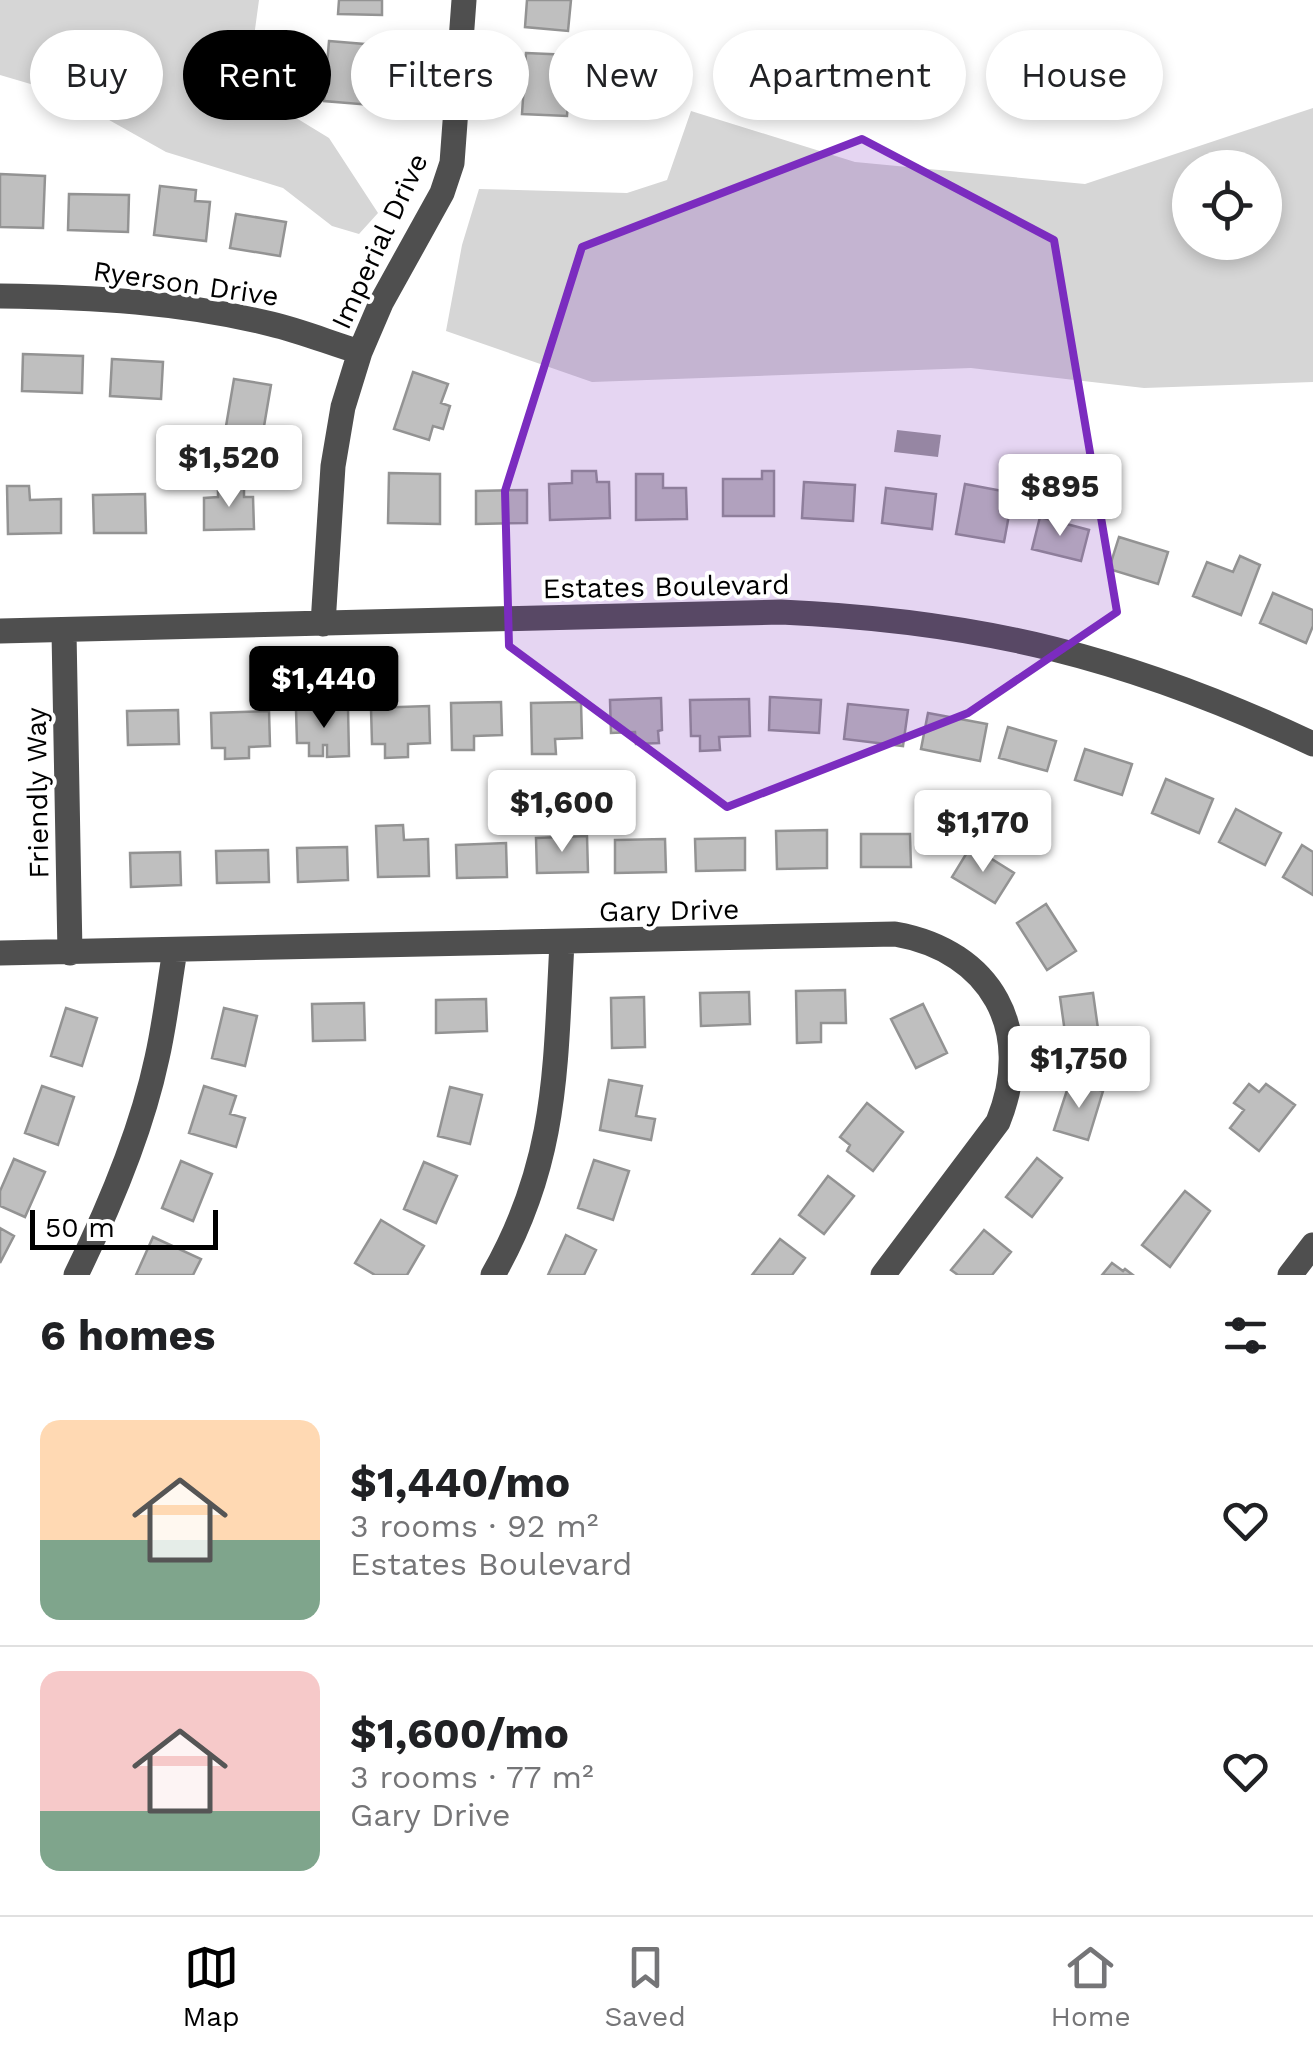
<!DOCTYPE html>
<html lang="en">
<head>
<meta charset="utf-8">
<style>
	:root { --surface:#fff; --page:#f6f6f6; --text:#202124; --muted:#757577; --line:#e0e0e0; --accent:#000 }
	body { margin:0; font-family:"Work Sans",sans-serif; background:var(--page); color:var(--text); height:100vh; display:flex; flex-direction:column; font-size:38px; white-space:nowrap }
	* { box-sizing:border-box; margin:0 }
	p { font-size:32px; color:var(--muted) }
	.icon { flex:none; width:55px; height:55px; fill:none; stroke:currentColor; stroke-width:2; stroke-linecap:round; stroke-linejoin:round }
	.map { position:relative; height:1275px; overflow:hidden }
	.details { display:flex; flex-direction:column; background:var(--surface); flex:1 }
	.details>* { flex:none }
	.guide { position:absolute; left:30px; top:30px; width:1255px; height:90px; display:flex; gap:20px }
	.controls { position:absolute; left:1172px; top:150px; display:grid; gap:20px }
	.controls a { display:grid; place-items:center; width:110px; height:110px; border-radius:50%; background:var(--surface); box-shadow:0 5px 15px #0003; font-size:50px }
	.scale { position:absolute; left:30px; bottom:25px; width:188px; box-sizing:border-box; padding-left:10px; border:5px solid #000; border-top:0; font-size:28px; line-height:35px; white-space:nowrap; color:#000; -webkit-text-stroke:8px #fff; paint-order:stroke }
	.price { position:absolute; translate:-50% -85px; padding:0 22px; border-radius:10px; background:#fff; color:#222; font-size:32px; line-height:65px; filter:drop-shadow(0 2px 5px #0008) }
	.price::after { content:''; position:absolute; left:50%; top:60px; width:30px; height:22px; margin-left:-15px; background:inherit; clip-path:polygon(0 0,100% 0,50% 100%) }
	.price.current { background:var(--accent); color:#fff }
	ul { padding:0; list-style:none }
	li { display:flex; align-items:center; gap:30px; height:250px; padding:0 40px }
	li+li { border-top:2px solid var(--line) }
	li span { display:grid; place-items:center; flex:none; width:280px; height:200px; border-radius:20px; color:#555 }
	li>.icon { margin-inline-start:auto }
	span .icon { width:120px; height:120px; fill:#fffc; stroke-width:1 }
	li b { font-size:42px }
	h2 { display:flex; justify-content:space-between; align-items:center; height:120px; padding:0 40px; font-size:42px }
	.tag { padding:0 35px; border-radius:45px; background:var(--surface); box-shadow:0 5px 15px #0003; font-size:35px; line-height:90px }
	.tag.current { background:var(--accent); color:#fff }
	.tabs { display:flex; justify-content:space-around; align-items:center; height:140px; border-top:2px solid var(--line); background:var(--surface); font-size:28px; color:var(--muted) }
	.tabs a { display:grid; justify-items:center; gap:5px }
	.tabs .current { color:var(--accent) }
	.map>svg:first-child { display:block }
	.green { fill:#d6d6d6; fill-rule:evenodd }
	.water { fill:#9d9d9d }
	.building { fill:#bfbfbf; stroke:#939393; stroke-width:2.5 }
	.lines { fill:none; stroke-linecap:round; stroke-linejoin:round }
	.minor { stroke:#4f4f4f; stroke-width:25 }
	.marked { fill:#7b2cbf; fill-opacity:0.2; stroke:#7b2cbf; stroke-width:8; stroke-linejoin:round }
	.labels { text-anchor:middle; stroke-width:8; stroke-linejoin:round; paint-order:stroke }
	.street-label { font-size:28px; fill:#000; stroke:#fff }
</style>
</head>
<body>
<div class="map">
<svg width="1313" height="1275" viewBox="0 0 1313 1275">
	<rect width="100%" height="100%" fill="#fff"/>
	<path class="green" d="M0,0H259L247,88L329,138L378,213L359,234L332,226L283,188L166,152L61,93L0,75Z
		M1313,108V382L1144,388L971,368L592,382L446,331L462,245L479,189L627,193L667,180L691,111L855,162L1085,184ZM1190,168H1265V242H1190Z"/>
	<path class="water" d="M897,430L941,435L938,457L894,452Z"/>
	<path class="building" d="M339,0H382V15L338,14Z
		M527,0H571L568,31L525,27Z
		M329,41L376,45L371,105L324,101Z
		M526,53L571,55L567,116L522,114Z
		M0,174L45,176L43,228L0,227Z
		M160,186L196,190L195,201L210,202L206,241L154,235Z
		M69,194L129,195L128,232L68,230Z
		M236,214L286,222L280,256L230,248Z
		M23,354L83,356L82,393L22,391Z
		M112,359L163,362L161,399L110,396Z
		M413,372L448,384L441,403L450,406L443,429L433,426L429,440L394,429Z
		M234,379L271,385L261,444L224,438Z
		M572,471H596L597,482H609L610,518L550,520L549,484L572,483Z
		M762,471H774V516H723V479H762Z
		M389,473L440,474V524L388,523Z
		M636,474H663V488H686L687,519L636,520Z
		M804,482L855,485L853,521L802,518Z
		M244,484V497H253L254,529L204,530V498L218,497V485Z
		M965,484L1013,493L1004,542L956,534Z
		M7,486H29L30,500L61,499V533L8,534Z
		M886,488L936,494L932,529L882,523Z
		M527,490V523L476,524V491Z
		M145,494L146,533H94L93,495Z
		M1040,517L1089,530L1081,561L1032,549Z
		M1119,537L1168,552L1158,584L1109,569Z
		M1240,556L1260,565L1241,615L1193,596L1207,562L1233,572Z
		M1273,593L1313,610V626L1306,643L1260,623Z
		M770,697L821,700L819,733L769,730Z
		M661,698L662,730L658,731L659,743L636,744L635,732L611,733L610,700Z
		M749,699L750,736L719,737L720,750L700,751V736H691L690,700Z
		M501,702L502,735L474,736V750H452L451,703Z
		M581,702L582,738L555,739L556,754H532L531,703Z
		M848,704L908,710L903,746L844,739Z
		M429,706L430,743L408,744V757L385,758V744H372L371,708Z
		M348,707L349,756L327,757V745H323V756H309V743H297L296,709Z
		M178,710L179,744L128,745L127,711Z
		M269,711L270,746L249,747V758L225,759V748H212L211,713Z
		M928,713L987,724L980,761L921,749Z
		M1008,727L1056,741L1047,771L999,758Z
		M1085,749L1132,764L1122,795L1075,780Z
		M1166,779L1213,799L1199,833L1152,813Z
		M1236,809L1281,833L1265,865L1219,842Z
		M403,825L404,840L428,839L429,876L378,877L376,826Z
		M827,830V868L777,869L776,831Z
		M861,834H910L911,867H861Z
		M587,836L588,872L537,873L536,838Z
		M745,838V870L696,871L695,839Z
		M665,839L666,872L615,873V840Z
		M506,843L507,877L457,878L456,845Z
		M1302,845L1313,852V895L1283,877Z
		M971,846L1014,873L995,903L952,877Z
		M347,847L348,880L298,882L297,848Z
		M268,850L269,882L217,883L216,851Z
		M180,852L181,885L131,887L130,853Z
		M1046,904L1076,951L1047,970L1017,923Z
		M845,990L846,1023H821V1042L797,1043L796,991Z
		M749,992L750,1024L701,1026L700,993Z
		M1093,993L1100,1043L1067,1047L1060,997Z
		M644,997L645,1047L612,1048L611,998Z
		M486,999L487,1031L436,1033V1000Z
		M364,1003L365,1040L313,1041L312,1004Z
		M923,1004L947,1053L916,1068L891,1019Z
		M66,1008L97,1018L82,1066L51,1056Z
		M224,1008L257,1016L245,1066L212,1058Z
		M609,1080L642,1086L636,1116L655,1119L651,1140L600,1130Z
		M1070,1081L1103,1091L1088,1140L1054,1130Z
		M1249,1084L1259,1092L1266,1084L1295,1105L1259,1151L1230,1128L1244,1110L1234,1103Z
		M42,1086L74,1097L58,1145L25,1133Z
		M204,1086L236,1096L230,1114L245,1118L236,1147L189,1133Z
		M450,1087L482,1095L470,1144L438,1136Z
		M867,1103L903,1132L873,1171L847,1151L850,1145L840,1137Z
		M1037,1158L1062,1178L1032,1217L1006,1197Z
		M14,1159L45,1172L25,1217L0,1206V1191Z
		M594,1160L629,1171L613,1220L578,1208Z
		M181,1161L212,1174L193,1221L162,1208Z
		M424,1162L457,1176L436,1223L404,1209Z
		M828,1176L854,1196L824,1234L799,1215Z
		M1185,1191L1210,1211L1170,1267L1142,1245Z
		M381,1220L424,1246L407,1275H375L355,1263Z
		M0,1228L14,1236L0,1263Z
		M984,1230L1011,1252L992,1275H958L951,1270Z
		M566,1235L596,1250L584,1275H548Z
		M153,1237L201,1259L193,1275H136Z
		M780,1239L805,1258L792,1275H752Z
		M1112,1263L1123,1271L1125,1269L1133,1275H1102Z"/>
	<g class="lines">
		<path class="minor" d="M0,296C91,297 182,302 271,324C301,331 330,343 360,352
			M323,624L333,466L343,407L360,352L381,303L442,193L452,163L464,0
			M0,631L781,612C982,621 1131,658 1313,744
			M64,632L70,953
			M0,953L895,934C992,951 1035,1031 998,1122L883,1275
			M76,1275C110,1206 141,1133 157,1058C165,1023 169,986 175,950
			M493,1275C558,1161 555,1068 562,943
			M1290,1275L1313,1245"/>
	</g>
	<path class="marked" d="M862,139L1054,240L1117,612L968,713L727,807L509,646L505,491L582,247Z"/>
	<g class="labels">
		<g class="street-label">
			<text transform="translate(379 241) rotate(-65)" y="10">Imperial Drive</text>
			<text transform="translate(186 283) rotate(8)" y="10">Ryerson Drive</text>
			<text transform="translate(666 586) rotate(-1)" y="10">Estates Boulevard</text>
			<text transform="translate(37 793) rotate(-91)" y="10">Friendly Way</text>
			<text transform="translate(669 910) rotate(-1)" y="10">Gary Drive</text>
		</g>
	</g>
</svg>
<div class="controls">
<a><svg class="icon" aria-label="locate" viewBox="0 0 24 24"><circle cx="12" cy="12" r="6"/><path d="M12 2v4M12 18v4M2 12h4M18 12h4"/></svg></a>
</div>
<div class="scale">50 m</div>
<b class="price" style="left:229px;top:510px">$1,520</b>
<b class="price" style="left:1060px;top:539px">$895</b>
<b class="price current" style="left:324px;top:731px">$1,440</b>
<b class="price" style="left:562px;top:855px">$1,600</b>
<b class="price" style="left:983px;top:875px">$1,170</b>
<b class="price" style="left:1079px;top:1111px">$1,750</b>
<div class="guide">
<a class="tag">Buy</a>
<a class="tag current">Rent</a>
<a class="tag">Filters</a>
<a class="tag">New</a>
<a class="tag">Apartment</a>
<a class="tag">House</a>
</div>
</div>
<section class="details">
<h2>6 homes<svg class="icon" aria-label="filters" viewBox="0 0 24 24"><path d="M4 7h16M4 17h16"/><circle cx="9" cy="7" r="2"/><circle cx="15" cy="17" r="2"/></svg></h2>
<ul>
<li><span style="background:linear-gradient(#ffd9b3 60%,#7fa58c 0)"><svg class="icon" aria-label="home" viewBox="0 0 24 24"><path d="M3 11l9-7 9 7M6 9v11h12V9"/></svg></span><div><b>$1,440/mo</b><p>3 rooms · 92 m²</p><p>Estates Boulevard</p></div><svg class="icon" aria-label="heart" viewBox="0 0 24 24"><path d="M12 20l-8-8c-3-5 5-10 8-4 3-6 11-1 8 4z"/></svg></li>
<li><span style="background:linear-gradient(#f6c9c9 70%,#7fa58c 0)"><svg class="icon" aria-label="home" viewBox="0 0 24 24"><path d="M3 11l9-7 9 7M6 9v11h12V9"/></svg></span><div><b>$1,600/mo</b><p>3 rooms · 77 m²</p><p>Gary Drive</p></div><svg class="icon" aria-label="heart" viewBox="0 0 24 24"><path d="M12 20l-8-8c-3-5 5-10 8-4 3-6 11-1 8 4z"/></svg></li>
</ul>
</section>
<nav class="tabs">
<a class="current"><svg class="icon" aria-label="map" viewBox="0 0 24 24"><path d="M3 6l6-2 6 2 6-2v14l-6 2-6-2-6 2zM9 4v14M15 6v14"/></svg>Map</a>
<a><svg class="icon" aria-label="saved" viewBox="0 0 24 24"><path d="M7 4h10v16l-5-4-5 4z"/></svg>Saved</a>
<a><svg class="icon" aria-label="home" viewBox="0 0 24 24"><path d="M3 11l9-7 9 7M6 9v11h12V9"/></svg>Home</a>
</nav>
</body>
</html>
